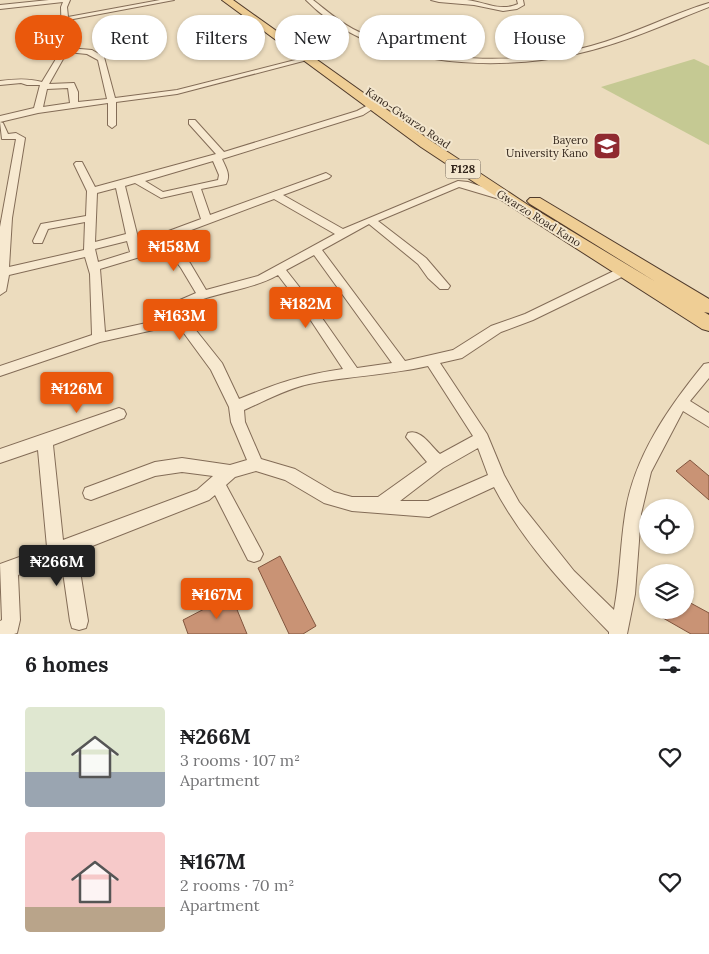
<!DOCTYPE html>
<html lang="en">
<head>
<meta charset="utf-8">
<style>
	:root { --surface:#fff; --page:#f6f6f6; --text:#202124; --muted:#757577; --accent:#ea580c }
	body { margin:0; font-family:Lora,serif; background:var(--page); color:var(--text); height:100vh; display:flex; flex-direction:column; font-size:19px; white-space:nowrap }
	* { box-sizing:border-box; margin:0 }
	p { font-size:16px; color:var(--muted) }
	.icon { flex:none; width:28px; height:28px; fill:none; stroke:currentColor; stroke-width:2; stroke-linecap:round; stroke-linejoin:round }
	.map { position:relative; height:634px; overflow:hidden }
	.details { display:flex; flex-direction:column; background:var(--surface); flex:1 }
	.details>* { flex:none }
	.guide { position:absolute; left:15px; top:15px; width:680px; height:45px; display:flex; gap:10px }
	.buttons { position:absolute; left:639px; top:499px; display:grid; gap:10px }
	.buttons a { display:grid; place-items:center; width:55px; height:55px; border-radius:50%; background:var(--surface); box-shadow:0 1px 4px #0004; font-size:25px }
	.price { position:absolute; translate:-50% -42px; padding:0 11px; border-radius:5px; background:var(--accent); color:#fff; font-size:16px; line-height:32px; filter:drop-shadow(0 1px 2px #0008) }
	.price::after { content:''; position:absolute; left:50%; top:30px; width:15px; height:11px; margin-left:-8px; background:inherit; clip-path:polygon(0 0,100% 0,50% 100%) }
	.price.active { background:#222; color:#fff }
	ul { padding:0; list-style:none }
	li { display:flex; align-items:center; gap:15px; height:125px; padding:0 25px }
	li span { display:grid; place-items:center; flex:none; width:140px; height:100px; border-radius:5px; color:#555 }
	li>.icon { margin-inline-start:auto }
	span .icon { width:60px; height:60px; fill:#fffc; stroke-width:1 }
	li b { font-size:21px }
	h2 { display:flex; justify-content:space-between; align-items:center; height:60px; padding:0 25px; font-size:21px }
	.tag { padding:0 18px; border-radius:22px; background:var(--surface); box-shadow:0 1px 4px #0004; font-size:18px; line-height:45px }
	.tag.active { background:var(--accent); color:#fff }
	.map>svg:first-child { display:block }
	.green { fill:#c5c993 }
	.building { fill:#c99375; stroke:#81553e }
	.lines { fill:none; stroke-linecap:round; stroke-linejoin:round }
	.street-casing { stroke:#836c57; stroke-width:2 }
	.primary-casing { stroke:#503b2c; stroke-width:2 }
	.street { fill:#f7e9d0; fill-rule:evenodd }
	.primary { fill:#efce95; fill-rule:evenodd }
	.labels { text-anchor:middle; stroke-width:4; stroke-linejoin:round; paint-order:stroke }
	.far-street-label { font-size:11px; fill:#33261c; stroke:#f3e6cd }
	.far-poi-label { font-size:11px; fill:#33261c; stroke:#f3e6cd; text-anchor:end }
	.shield { fill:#f3e6cd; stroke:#6d6051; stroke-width:1 }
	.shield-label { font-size:12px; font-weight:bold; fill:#33261c }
</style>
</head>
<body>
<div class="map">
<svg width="709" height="634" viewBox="0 0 709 634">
	<rect width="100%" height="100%" fill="#ecdcbe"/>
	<path class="green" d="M694,59L709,66V145L601,87Z"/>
	<path class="building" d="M690,460L709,476V500L676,471Z
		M280,556L316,626L303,634H289L258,568Z
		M231,595L247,634H188L183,620Z
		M685,600L709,613V634H691L649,610H685Z"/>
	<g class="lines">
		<defs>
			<path id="street" d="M49,0H70L67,7L68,17L160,0H174L68,20V48L92,50L104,57L115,98L177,90L307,57L311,59L177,94L116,102V125L112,128L108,125V103L38,113L0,122V116L34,108L40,85H27L21,83L0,85V81C15,79 28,78 42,82L59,54L62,42L61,7L63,2L0,9V5ZM67,52L87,54L98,60L107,99L78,102V92L74,83L49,84ZM68,88L70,103L43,107L47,89Z
				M306,0H313C326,10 338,21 353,29C420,64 519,66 591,46C632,35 669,15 709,3V7C665,24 622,44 576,54C491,73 370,66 306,0Z
				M431,0C443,0 455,0 467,0C484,2 501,12 518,4L517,0H523L524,5L517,9L503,11L474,5L439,2Z
				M370,104L377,106L363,115L222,159C226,168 231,175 226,184L201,189L210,215L326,173L331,176L329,178L283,195L343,229L458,181L468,182L510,196V200L506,201L459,187L378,221L426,258L450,286L448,289H440L428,278L418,264L369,224L322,250L405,361L453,350L491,326L525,314L620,268H628L630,271L628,274L533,320L501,332L462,358L440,363L487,434L504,475L519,502L574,571L614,610C620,579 620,547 625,515C633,458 668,408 704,364L709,363V378L690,401L709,413V427L683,411L651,472L641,514L635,594L627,634H609V632C566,588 523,542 494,487L429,517L352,511L324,503L285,480L256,471L235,477L226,485L260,548L263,554L260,560L254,562L248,560L215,495L209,500L77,552L88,621L86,628L79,630L72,628L70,621L61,558L18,575L20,620L17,633L14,634H0V621L2,620L0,564L47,547L38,450L0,463V449L119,408L124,410L126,414L124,418L53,445L63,540L197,490L213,476L182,472L155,476L91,500L85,498L83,493L85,488L155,462L182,458L230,465L247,460L231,422L229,407L211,370L175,321L158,329L100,342L0,376V366L92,335L90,274L85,257L9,275L6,291L0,295V227L16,139H2L0,122L3,123L8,134L16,133L25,138L12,218L9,267L84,250L85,222L48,229L42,243H34L33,241L41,224L86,216L87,191L74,164L76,162H82L95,187L216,154L189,124V120H195L224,152L357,111ZM213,161L219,175L218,180L163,192L145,181ZM135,183L161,198L192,191L201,219L139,242L125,186ZM116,188L126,234L95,242L97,193ZM274,199L335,234L258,276L206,290L190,263L170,238ZM127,241L130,252L98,262L95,249ZM161,241L181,268L196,293L173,303L171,313L151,322L105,332L100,269L140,257L142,254L140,249ZM314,255L392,363L357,368L308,298L286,270ZM278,275L300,304L343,369C301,375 278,383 239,399L222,363L183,314V308C212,291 248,292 278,275ZM428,366L473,436L440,454C431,446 420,428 408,433L406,437L427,462L378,497H352L334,492L295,469L261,459L245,422L244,410C265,401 286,389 309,384C348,376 389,375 428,366ZM478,448L488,475L428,501H400L443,468Z"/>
			<path id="primary" d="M222,0H233L431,141L528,205L656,282L530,204L527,201L530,198H540L709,299V313L704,312L709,315V331L702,329L518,211L421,147Z"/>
		</defs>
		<use href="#street" class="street-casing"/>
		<use href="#primary" class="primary-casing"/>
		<use href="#street" class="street"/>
		<use href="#primary" class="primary"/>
	</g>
	<defs>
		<symbol id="university-square" viewBox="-11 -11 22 22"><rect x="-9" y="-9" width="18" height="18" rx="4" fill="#902a30" stroke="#f3e6cd"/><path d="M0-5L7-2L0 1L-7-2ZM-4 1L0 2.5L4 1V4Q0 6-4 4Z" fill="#fff"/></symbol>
	</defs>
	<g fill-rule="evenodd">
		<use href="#university-square" x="591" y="130" width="32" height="32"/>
	</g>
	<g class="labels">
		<g class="far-street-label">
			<text transform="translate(408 118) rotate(34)" y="4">Kano-Gwarzo Road</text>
			<text transform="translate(539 218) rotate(32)" y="4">Gwarzo Road Kano</text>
		</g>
		<g class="far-poi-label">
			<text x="588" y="144">Bayero<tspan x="588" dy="13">University Kano</tspan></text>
		</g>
		<rect class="shield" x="445.5" y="159.5" width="35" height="19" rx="4"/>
		<g class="shield-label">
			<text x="463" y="173">F128</text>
		</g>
	</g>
</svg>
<div class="buttons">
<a><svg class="icon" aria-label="locate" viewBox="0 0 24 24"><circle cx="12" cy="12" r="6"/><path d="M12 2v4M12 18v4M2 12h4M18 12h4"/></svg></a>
<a><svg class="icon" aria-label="layers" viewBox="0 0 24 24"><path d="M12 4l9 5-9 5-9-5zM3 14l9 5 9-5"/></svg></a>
</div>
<b class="price" style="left:174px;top:272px">₦158M</b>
<b class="price" style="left:306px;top:329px">₦182M</b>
<b class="price" style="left:180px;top:341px">₦163M</b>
<b class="price" style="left:77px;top:414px">₦126M</b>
<b class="price active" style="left:57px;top:587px">₦266M</b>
<b class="price" style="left:217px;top:620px">₦167M</b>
<div class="guide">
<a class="tag active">Buy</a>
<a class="tag">Rent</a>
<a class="tag">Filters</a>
<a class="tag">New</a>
<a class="tag">Apartment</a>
<a class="tag">House</a>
</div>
</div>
<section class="details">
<h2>6 homes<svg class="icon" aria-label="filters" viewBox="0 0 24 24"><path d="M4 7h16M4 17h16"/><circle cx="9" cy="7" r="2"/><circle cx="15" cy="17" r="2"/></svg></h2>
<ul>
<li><span style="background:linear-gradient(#dfe7d0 65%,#9aa5b1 0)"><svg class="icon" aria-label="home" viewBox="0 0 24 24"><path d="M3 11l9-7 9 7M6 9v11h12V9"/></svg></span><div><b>₦266M</b><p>3 rooms · 107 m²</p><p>Apartment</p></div><svg class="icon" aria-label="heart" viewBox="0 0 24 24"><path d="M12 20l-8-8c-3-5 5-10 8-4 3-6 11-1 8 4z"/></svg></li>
<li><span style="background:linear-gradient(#f6c9c9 75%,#b9a48a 0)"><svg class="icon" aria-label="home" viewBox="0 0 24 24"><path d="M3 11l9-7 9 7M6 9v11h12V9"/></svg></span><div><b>₦167M</b><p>2 rooms · 70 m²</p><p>Apartment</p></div><svg class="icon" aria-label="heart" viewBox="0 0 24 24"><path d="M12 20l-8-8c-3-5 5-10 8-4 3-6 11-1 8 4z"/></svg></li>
</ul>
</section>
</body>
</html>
